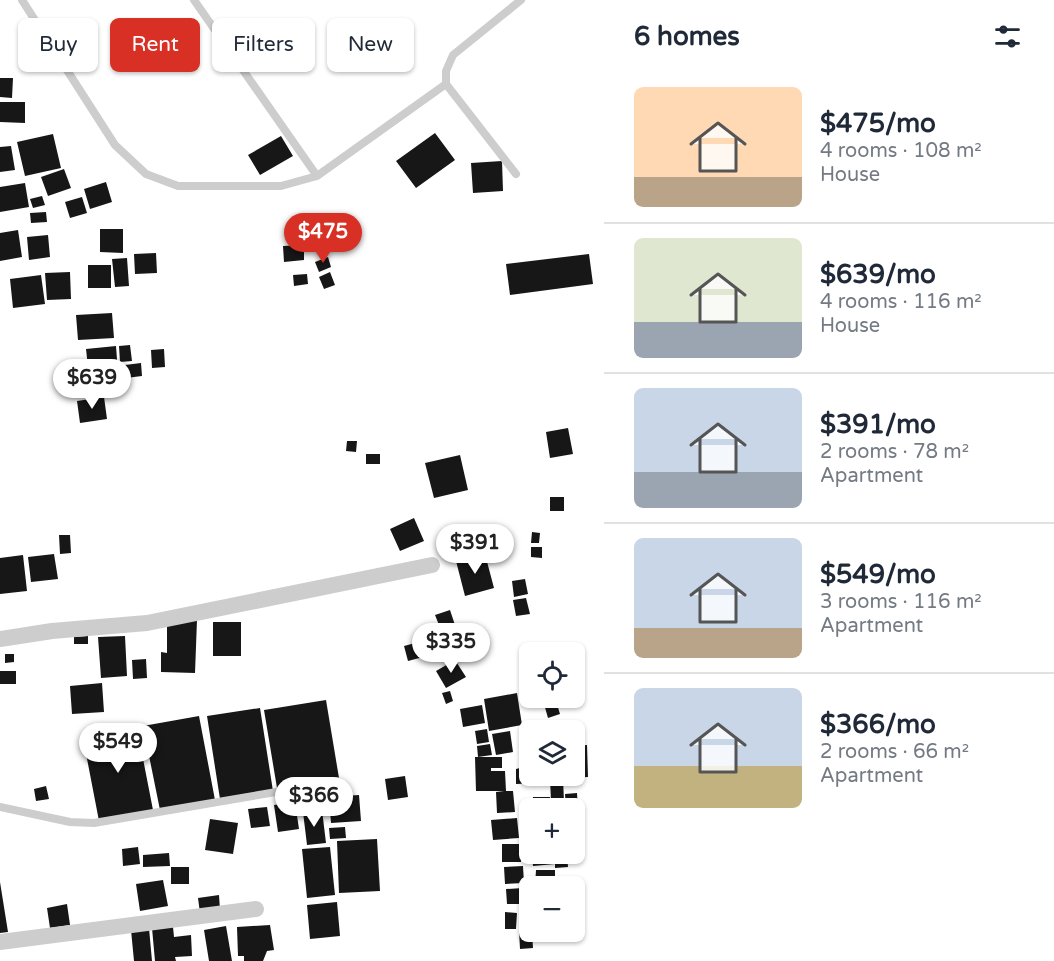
<!DOCTYPE html>
<html lang="en">
<head>
<meta charset="utf-8">
<style>
	:root { --surface:#fff; --page:#f2f2f3; --text:#1f2937; --muted:#747a83; --line:#e0e1e3; --accent:#d93025 }
	body { margin:0; font-family:"Varela Round",sans-serif; background:var(--page); color:var(--text); height:100vh; display:flex; flex-direction:column; font-size:22px; white-space:nowrap }
	* { box-sizing:border-box; margin:0 }
	p { font-size:20px; color:var(--muted) }
	.icon { flex:none; width:33px; height:33px; fill:none; stroke:currentColor; stroke-width:2; stroke-linecap:round; stroke-linejoin:round }
	.map { position:relative; flex:1; overflow:hidden }
	.sheet { display:flex; flex-direction:column; background:var(--surface); width:450px }
	.sheet>* { flex:none }
	.top-card { position:absolute; left:18px; top:18px; width:495px; height:54px; display:flex; gap:12px }
	.tools { position:absolute; left:519px; top:642px; display:grid; gap:12px }
	.tools a { display:grid; place-items:center; width:66px; height:66px; border-radius:9px; background:var(--surface); box-shadow:0 2px 4px #0004; font-size:30px }
	.price { position:absolute; translate:-50% -51px; padding:0 14px; border-radius:21px; background:#fff; color:#222; font-size:20px; line-height:39px; filter:drop-shadow(0 2px 3px #0008) }
	.price::after { content:''; position:absolute; left:50%; top:36px; width:18px; height:14px; margin-left:-9px; background:inherit; clip-path:polygon(0 0,100% 0,50% 100%) }
	.price.on { background:var(--accent); color:#fff }
	ul { padding:0; list-style:none }
	li { display:flex; align-items:center; gap:18px; height:150px; padding:0 30px }
	li+li { border-top:2px solid var(--line) }
	li span { display:grid; place-items:center; flex:none; width:168px; height:120px; border-radius:9px; color:#555 }
	li>.icon { margin-inline-start:auto }
	span .icon { width:72px; height:72px; fill:#fffc; stroke-width:1 }
	li b { font-size:26px }
	h2 { display:flex; justify-content:space-between; align-items:center; height:72px; padding:0 30px; font-size:26px }
	.chip { padding:0 21px; border-radius:9px; background:var(--surface); box-shadow:0 2px 4px #0004; font-size:21px; line-height:54px }
	.chip.on { background:var(--accent); color:#fff }
	main { display:flex; flex:1; min-height:0 }
	.map>svg:first-child { display:block }
	.building { fill:#171717 }
	.lines { fill:none; stroke-linecap:round; stroke-linejoin:round }
	.service { stroke:#cdcdcd; stroke-width:8 }
	.minor { stroke:#cdcdcd; stroke-width:16 }
</style>
</head>
<body>
<main>
<div class="map">
<svg width="604" height="961" viewBox="0 0 604 961">
	<rect width="100%" height="100%" fill="#fff"/>
	<path class="building" d="M0,78H13L12,98L0,97Z
		M0,102H25V123L0,122Z
		M435,133L455,160L416,188L396,161Z
		M53,134L61,168L25,176L17,142Z
		M281,136L293,156L260,175L248,155Z
		M11,146L15,170L0,172V147Z
		M502,161L503,191L473,193L471,163Z
		M64,169L71,188L48,196L41,177Z
		M106,182L112,202L90,209L84,189Z
		M25,183L29,207L0,212V187Z
		M42,196L45,205L33,208L30,199Z
		M82,197L87,213L70,218L65,202Z
		M46,212L47,222L31,223L30,213Z
		M288,221L324,222V237H288Z
		M100,229H123V253L100,252Z
		M18,230L22,257L0,261V233Z
		M48,235L50,257L29,260L27,237Z
		M304,245V260L284,262L283,246Z
		M156,253L157,273L135,274L134,254Z
		M589,254L593,284L510,295L506,264Z
		M328,257L331,267L319,272L315,262Z
		M127,258L129,286L115,287L112,259Z
		M88,265H111V288H88Z
		M70,272L71,299L47,300L45,273Z
		M330,272L335,285L324,289L319,277Z
		M307,274L308,284L294,286L293,275Z
		M41,275L45,304L13,308L10,279Z
		M112,313L114,338L78,340L76,315Z
		M130,345L132,361L120,362L119,346Z
		M116,346L118,373L89,376L86,349Z
		M164,349L165,367L152,368L151,350Z
		M141,363L142,376L126,378L125,365Z
		M104,397L107,419L80,423L77,401Z
		M568,428L573,454L550,458L546,432Z
		M347,441H357L356,452L346,451Z
		M366,454H380V464H366Z
		M460,455L468,490L434,498L425,463Z
		M550,497H564V511H550Z
		M414,518L424,541L400,551L390,529Z
		M532,532L540,533L539,543H531Z
		M59,535H70L71,553L60,554Z
		M531,547H542V558L531,557Z
		M54,554L58,579L31,582L28,557Z
		M485,554L494,588L465,596L456,561Z
		M23,555L27,591L0,594V558Z
		M525,579L528,594L514,597L512,581Z
		M526,598L530,614L516,616L513,600Z
		M450,610L455,625L441,630L435,615Z
		M167,620H197L195,673L161,672V652L167,653Z
		M213,622H241V656H213Z
		M457,635L464,650L442,659L436,645Z
		M88,636V644H74V637Z
		M125,636L127,676L101,678L98,637Z
		M419,642L423,657L408,661L404,646Z
		M5,654H14V662L5,663Z
		M146,659L147,678L133,679L132,660Z
		M455,660L466,677L446,688L436,671Z
		M0,671H16V684H0Z
		M102,683L104,712L72,714L70,686Z
		M450,691L453,701L446,704L442,693Z
		M517,693L522,725L489,731L484,699Z
		M326,700L339,778L277,788L264,710Z
		M556,701L560,714L548,718L544,704Z
		M482,705L485,723L463,727L460,709Z
		M260,708L273,791L220,799L207,716Z
		M199,716L215,800L160,810L143,726Z
		M137,728L153,810L99,821L83,738Z
		M487,729L489,742L477,744L475,731Z
		M510,731L513,752L496,755L492,734Z
		M490,744L492,755L478,757L477,746Z
		M587,745L588,777L571,778V776H574V746Z
		M475,757H502V768H491V771H505L506,791H513L515,812L497,813L496,792L504,791H476Z
		M519,761H530V776H543V783L516,784V769L520,768Z
		M405,776L408,797L388,800L385,779Z
		M550,778H563L564,802H551Z
		M46,786L49,799L36,801L34,789Z
		M577,793L578,810L566,808L565,794Z
		M359,795L361,821L331,823L329,797Z
		M533,797H550L549,808H533Z
		M295,802L299,829L278,832L274,805Z
		M267,807L270,826L251,828L248,809Z
		M322,810L326,843L307,845L303,812Z
		M517,818L519,838L493,840L491,820Z
		M530,818V836H526V819Z
		M210,819L238,823L233,854L205,850Z
		M345,827L346,838L330,839L329,828Z
		M377,839L380,891L339,893L337,841Z
		M502,844H521V862H502Z
		M138,847L140,864L123,866L122,849Z
		M330,847L335,895L307,898L302,849Z
		M169,853L170,866L143,867V855Z
		M532,854H567L568,867L555,868V864L533,866Z
		M523,866L524,883L505,884L504,867Z
		M171,867H189V884H171Z
		M536,870H555V886H535Z
		M163,880L168,906L140,911L136,884Z
		M0,882L8,932L0,933Z
		M523,888V904H507L506,889Z
		M219,895L220,910L200,913L198,898Z
		M337,902L340,936L310,939L307,905Z
		M67,904L70,925L50,928L47,908Z
		M505,912L517,913L516,929H505Z
		M270,925L274,950L267,951L263,961H244V956H238L237,927Z
		M226,926L232,961H209L204,930Z
		M173,927L174,937L191,935L192,956L175,957L176,961H155L152,928Z
		M149,928L152,961H134L131,930Z
		M530,930L532,932L533,948L520,949L519,931Z"/>
	<g class="lines">
		<path class="service" d="M22,0L115,145L146,174L178,186H281L317,176L446,84
			M194,0L317,176
			M516,174L446,84V71L453,55L521,0
			M0,807L70,822L94,823L335,782"/>
		<path class="minor" d="M0,639L52,631L147,623L432,565
			M0,942L256,909"/>
	</g>
</svg>
<div class="tools">
<a><svg class="icon" aria-label="locate" viewBox="0 0 24 24"><circle cx="12" cy="12" r="6"/><path d="M12 2v4M12 18v4M2 12h4M18 12h4"/></svg></a>
<a><svg class="icon" aria-label="layers" viewBox="0 0 24 24"><path d="M12 4l9 5-9 5-9-5zM3 14l9 5 9-5"/></svg></a>
<a>+</a>
<a>−</a>
</div>
<b class="price on" style="left:323px;top:264px">$475</b>
<b class="price" style="left:92px;top:410px">$639</b>
<b class="price" style="left:475px;top:575px">$391</b>
<b class="price" style="left:451px;top:674px">$335</b>
<b class="price" style="left:118px;top:774px">$549</b>
<b class="price" style="left:314px;top:828px">$366</b>
<div class="top-card">
<a class="chip">Buy</a>
<a class="chip on">Rent</a>
<a class="chip">Filters</a>
<a class="chip">New</a>
</div>
</div>
<section class="sheet">
<h2>6 homes<svg class="icon" aria-label="filters" viewBox="0 0 24 24"><path d="M4 7h16M4 17h16"/><circle cx="9" cy="7" r="2"/><circle cx="15" cy="17" r="2"/></svg></h2>
<ul>
<li><span style="background:linear-gradient(#ffd9b3 75%,#b9a48a 0)"><svg class="icon" aria-label="home" viewBox="0 0 24 24"><path d="M3 11l9-7 9 7M6 9v11h12V9"/></svg></span><div><b>$475/mo</b><p>4 rooms · 108 m²</p><p>House</p></div></li>
<li><span style="background:linear-gradient(#dfe7d0 70%,#9aa5b1 0)"><svg class="icon" aria-label="home" viewBox="0 0 24 24"><path d="M3 11l9-7 9 7M6 9v11h12V9"/></svg></span><div><b>$639/mo</b><p>4 rooms · 116 m²</p><p>House</p></div></li>
<li><span style="background:linear-gradient(#c9d6e8 70%,#9aa5b1 0)"><svg class="icon" aria-label="home" viewBox="0 0 24 24"><path d="M3 11l9-7 9 7M6 9v11h12V9"/></svg></span><div><b>$391/mo</b><p>2 rooms · 78 m²</p><p>Apartment</p></div></li>
<li><span style="background:linear-gradient(#c9d6e8 75%,#b9a48a 0)"><svg class="icon" aria-label="home" viewBox="0 0 24 24"><path d="M3 11l9-7 9 7M6 9v11h12V9"/></svg></span><div><b>$549/mo</b><p>3 rooms · 116 m²</p><p>Apartment</p></div></li>
<li><span style="background:linear-gradient(#c9d6e8 65%,#c2b280 0)"><svg class="icon" aria-label="home" viewBox="0 0 24 24"><path d="M3 11l9-7 9 7M6 9v11h12V9"/></svg></span><div><b>$366/mo</b><p>2 rooms · 66 m²</p><p>Apartment</p></div></li>
</ul>
</section>
</main>
</body>
</html>
